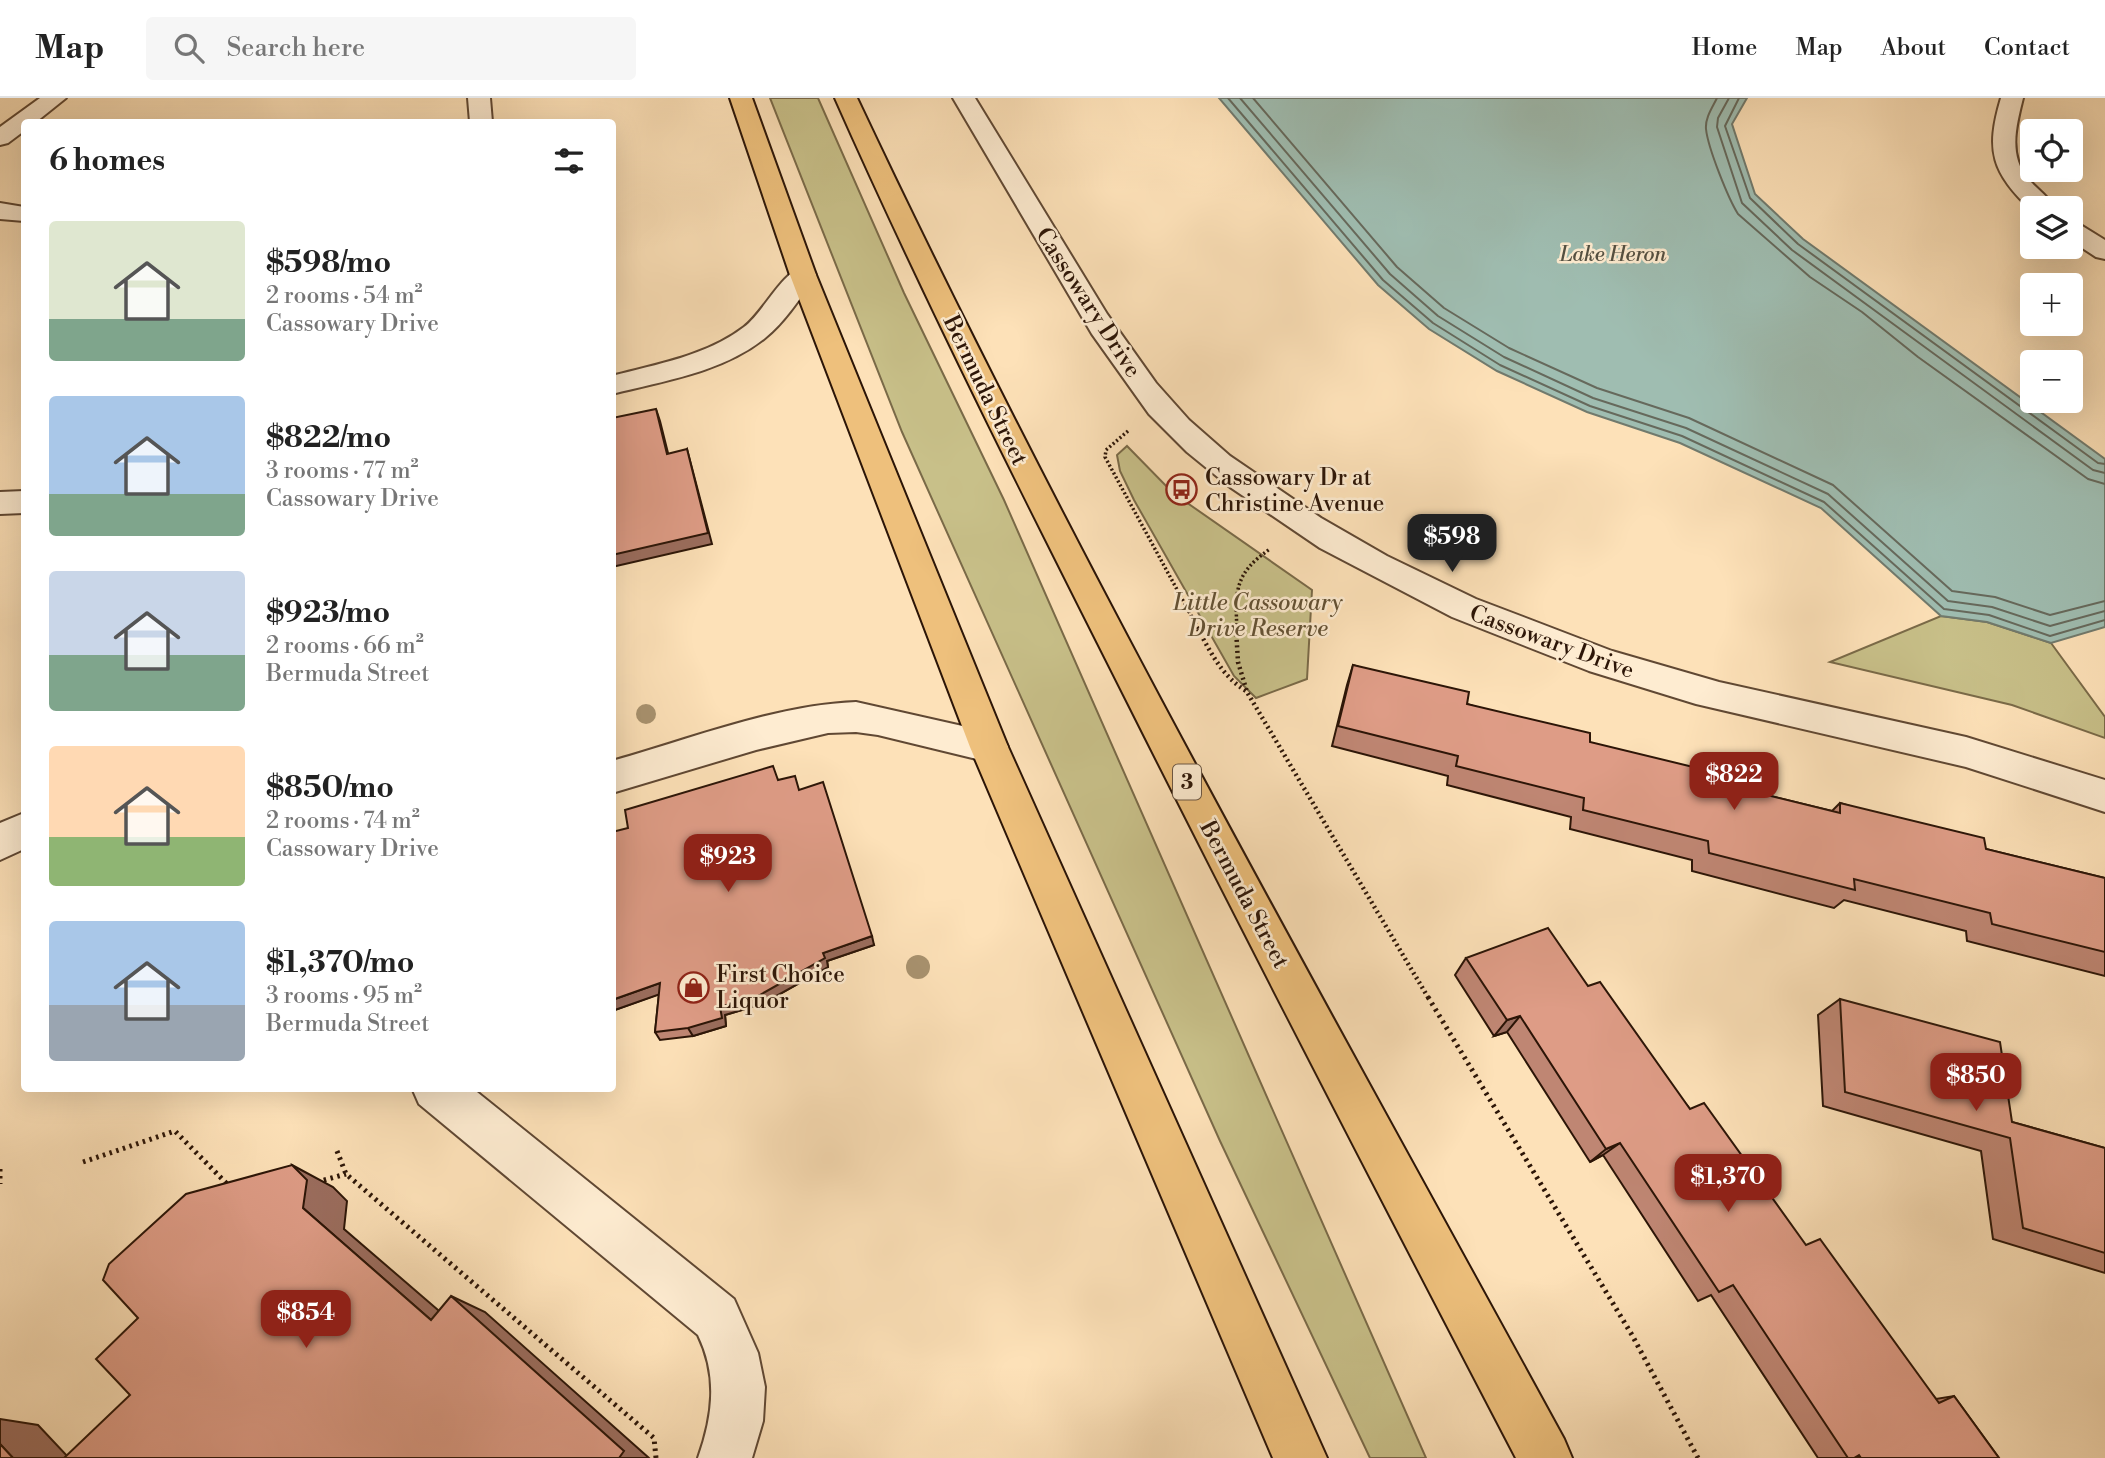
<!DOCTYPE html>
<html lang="en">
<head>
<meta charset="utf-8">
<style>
	:root { --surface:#fff; --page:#f6f6f6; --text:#222; --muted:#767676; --line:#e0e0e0; --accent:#8f2418 }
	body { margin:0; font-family:"Libre Bodoni",serif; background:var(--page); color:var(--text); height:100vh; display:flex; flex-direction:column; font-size:26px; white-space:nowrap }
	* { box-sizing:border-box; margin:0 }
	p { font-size:23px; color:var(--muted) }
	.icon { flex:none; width:38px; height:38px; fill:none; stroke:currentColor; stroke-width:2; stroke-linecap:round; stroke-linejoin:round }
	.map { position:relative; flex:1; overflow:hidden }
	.side { position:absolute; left:21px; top:21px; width:595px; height:973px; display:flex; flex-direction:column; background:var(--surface); border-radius:7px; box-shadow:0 7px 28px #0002 }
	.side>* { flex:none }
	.buttons { position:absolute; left:2020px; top:21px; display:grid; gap:14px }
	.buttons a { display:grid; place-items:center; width:63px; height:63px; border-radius:7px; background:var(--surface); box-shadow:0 7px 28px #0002; font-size:35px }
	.price { position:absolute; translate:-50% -60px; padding:0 16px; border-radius:14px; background:var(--accent); color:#fff; font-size:23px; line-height:46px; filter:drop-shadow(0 2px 4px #0008) }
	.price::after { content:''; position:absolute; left:50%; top:42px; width:21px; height:16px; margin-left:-10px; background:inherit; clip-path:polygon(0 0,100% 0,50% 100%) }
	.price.on { background:#222; color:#fff }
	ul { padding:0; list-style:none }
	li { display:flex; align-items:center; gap:21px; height:175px; padding:0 28px }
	li span { display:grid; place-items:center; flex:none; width:196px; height:140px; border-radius:7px; color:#555 }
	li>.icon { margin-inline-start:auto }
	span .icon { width:84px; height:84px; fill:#fffc; stroke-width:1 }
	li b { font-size:30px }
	h2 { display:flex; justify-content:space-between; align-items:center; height:84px; padding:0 28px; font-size:30px }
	header { display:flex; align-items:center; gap:42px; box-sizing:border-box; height:98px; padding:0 35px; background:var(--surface); border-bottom:2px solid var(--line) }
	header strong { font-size:33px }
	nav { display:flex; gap:38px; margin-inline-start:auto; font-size:24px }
	.search { width:490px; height:63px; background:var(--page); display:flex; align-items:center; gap:18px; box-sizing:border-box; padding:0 24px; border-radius:7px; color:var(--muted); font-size:26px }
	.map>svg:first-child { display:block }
	.green { fill:#c8c089; stroke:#7a6a48; stroke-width:2 }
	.water { fill:#9fbdb1; stroke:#717a6d; stroke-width:2 }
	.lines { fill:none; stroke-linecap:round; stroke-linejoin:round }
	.shore { stroke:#66695c; stroke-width:2 }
	.minor-casing { stroke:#604833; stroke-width:4 }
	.major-casing { stroke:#2c1507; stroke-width:4 }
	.path-far2 { stroke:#2c1507; stroke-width:3.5; stroke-dasharray:2 2.5; stroke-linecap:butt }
	.path-far1 { stroke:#2c1507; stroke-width:4.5; stroke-dasharray:2 3.5; stroke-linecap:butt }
	.path { stroke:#2c1507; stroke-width:5; stroke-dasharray:2.5 4.5; stroke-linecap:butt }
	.minor { fill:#feecd1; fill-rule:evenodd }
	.major { fill:#eec07c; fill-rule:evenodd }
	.tree { fill:#a8926f }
	.wall { fill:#bf8673; stroke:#2c1507; stroke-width:2 }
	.shaded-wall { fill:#9b6d5e; stroke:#2c1507; stroke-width:2 }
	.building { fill:#de9c86; stroke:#2c1507; stroke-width:2 }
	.labels { text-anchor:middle; stroke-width:5; stroke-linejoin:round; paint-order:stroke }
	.far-water-label { font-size:21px; font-style:italic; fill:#545042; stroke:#feecd1 }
	.shield { fill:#feecd1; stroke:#6b5644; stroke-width:2 }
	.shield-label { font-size:21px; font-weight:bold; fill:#2c1507 }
	.street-label { font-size:23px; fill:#2c1507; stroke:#feecd1 }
	.poi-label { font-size:23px; fill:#2c1507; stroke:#feecd1; text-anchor:start }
	.park-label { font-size:23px; font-style:italic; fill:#635134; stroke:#feecd1 }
</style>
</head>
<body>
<header>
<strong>Map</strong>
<div class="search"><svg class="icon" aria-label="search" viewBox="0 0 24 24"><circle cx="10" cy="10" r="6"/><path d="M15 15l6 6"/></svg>Search here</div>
<nav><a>Home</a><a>Map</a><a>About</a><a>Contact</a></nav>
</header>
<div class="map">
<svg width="2105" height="1360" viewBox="0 0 2105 1360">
	<rect width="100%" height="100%" fill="#fde1b8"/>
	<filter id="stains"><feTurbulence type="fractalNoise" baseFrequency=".00286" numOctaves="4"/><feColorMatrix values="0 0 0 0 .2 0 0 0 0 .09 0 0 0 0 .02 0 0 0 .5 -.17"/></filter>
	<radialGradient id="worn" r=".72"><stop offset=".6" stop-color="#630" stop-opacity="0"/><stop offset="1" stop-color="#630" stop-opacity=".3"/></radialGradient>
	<path class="green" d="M770,0H818L904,195L1004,402L1426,1360H1370L1220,1043L902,334Z
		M1127,348L1173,395L1312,492L1307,581L1256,600L1234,578L1134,402L1120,373L1117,357Z
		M1941,518L1987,524L2051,545L2105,619V640L2012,607L1830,564Z"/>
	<path class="water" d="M1219,0H1747L1732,26L1755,96L1803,141L2105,361V529L2051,545L1987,524L1941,518L1821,410L1680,345L1587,314L1497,273L1429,231L1378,187Z"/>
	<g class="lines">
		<path class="shore" d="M1228,0L1383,182L1433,225L1500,267L1590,308L1682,338L1824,404L1944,511L1989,517L2050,538L2105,522
			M1240,0L1390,176L1438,218L1504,259L1593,300L1686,330L1828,396L1948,503L1992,509L2050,528L2105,513
			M1253,0L1397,169L1444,210L1509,250L1597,290L1689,320L1833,387L1952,493L1995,499L2050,517L2105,503
			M1717,0C1712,10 1705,20 1706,31C1708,50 1728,100 1738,116L1810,179L1862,214L1918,259L2088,381L2105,386
			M1729,0L1718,20L1717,29L1742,105L1792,152L2093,372L2105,375
			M1739,0L1725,28L1750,100L1798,146L2098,365L2105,366"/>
		<defs>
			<path id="minor" d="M40,0H66L36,24H24V33L8,45L0,47V29Z
				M468,0H490L492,24H470Z
				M953,0H975L1107,216L1156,285L1189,322L1230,358L1321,420L1387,458L1476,501L1612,553L1719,584L1966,639L2105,682V714L1966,669L1696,606L1589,573L1452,519L1320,450L1230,389L1187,354L1149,316L1092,236Z
				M2001,0H2023C2016,28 2008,57 2028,81C2037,91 2049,99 2055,110H2032V113C1992,74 1985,54 2001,0Z
				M0,105L24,109V123L0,121Z
				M2070,123L2079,126L2105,142V161L2096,159L2070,142Z
				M803,169L812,171L816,177C801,199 785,224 765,240C723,274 664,283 612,296V278C657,266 706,258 744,229C763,215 782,174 803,169Z
				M24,393V415L0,416V394Z
				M856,604L989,634L1002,638L1008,649L1002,660L989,664L878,637L856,634L828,635L756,652L612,695V663C690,641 776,607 856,604Z
				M24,715V751L0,762V725Z
				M412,990H472L734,1201L758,1255L765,1289L763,1323L752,1360H698C713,1318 718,1278 698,1237L419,1006Z"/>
			<path id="major" d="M730,0H752L816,177L1008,649L1327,1360H1273L970,649L790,177Z
				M835,0H857C1072,457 1322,898 1564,1341L1572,1360H1516C1385,1109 1255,858 1128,605C1027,405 926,205 835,0Z"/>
		</defs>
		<use href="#minor" class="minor-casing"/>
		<use href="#major" class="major-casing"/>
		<path class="path-far2" d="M1128,333L1106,352L1105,359L1199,532
			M1237,532C1235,492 1235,475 1270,451"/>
		<path class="path-far1" d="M1198,531C1211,555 1222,578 1246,593
			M1236,531L1238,564L1247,594L1429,901"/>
		<path class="path" d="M1428,899L1632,1237L1698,1360
			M337,1053L346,1076L654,1340L656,1360
			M83,1064L175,1033L230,1089
			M0,1071V1086
			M317,1084L346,1076"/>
		<use href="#minor" class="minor"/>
		<use href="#major" class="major"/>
	</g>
	<g class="tree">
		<circle cx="646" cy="616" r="10"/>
		<circle cx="918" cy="869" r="12"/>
	</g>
	<path class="wall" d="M1353,567L1467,606L1718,685L1832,713L1840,705L1986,751L2105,780V878L1967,843L1966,833L1844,802L1834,810L1692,773V762L1570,731L1571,719L1447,687L1448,678L1332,648L1347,587Z
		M778,682L799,692L874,847L827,863L828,869L762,906L725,917L726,928L693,938L660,942L655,934L659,896L612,913Z
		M1466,860L1588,888L1690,1011L1936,1301L1954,1298L1999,1360H1818L1711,1197L1698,1203L1603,1057L1590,1064L1507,934L1494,938L1455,877Z
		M1840,901L2012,1024L2105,1050V1175L1993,1141L1981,1053L1823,1008L1818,917Z"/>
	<path class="shaded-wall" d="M656,311L660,323L671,367L667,356Z
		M687,351L712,446L612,469V457Z
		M872,838L874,847L827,863L828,869L762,906L725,917L726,928L693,938L688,930L720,909L823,855Z
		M660,885L666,894L612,913V902Z
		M1520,918L1507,934L1494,938L1507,922Z
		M1620,1045L1603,1057L1590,1064L1606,1051Z
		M292,1067L333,1089L347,1103L344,1131L467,1237L431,1222L303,1110Z
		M451,1198L485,1214L649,1360H619Z
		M0,1321L38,1327L69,1360H13L0,1346Z"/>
	<path class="building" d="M656,311L667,356L687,351L708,435L612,457V320Z
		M1353,567L1469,594L1467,606L1590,635V644L1718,675V685L1840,715V705L1984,740L1986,751L2105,780V854L1992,826L1990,815L1854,781L1855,792L1709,755L1708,743L1583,712L1584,700L1456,668L1458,658L1338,628Z
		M773,668L778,682L795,678L799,692L823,684L872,838L823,855L825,860L758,898L720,909L722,920L688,930L655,934L660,885L612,902V734L628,730L625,712Z
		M1548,830L1588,888L1600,884L1690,1011L1704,1005L1806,1147L1820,1141L1939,1305L1954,1298L1999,1360H1861L1859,1357L1854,1360H1848L1733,1187L1719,1194L1620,1045L1606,1051L1520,918L1507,922L1466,860Z
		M1840,901L2000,944L2012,1024L2105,1050V1155L2023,1130L2010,1040L1845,994Z
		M292,1067L307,1082L303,1110L431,1222L451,1198L624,1353L619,1360H64L130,1297L96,1261L138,1220L103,1182L109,1166L186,1096Z
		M0,1346L13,1360H0Z"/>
	<defs>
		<symbol id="bus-ring" viewBox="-11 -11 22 22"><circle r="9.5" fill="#feecd1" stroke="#8f2418" stroke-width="1.5"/><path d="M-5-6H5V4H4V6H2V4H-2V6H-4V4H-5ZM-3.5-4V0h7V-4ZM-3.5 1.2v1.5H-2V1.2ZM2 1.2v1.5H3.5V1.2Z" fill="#8f2418"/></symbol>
		<symbol id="shop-ring" viewBox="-11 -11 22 22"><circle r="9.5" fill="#feecd1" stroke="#8f2418" stroke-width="1.5"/><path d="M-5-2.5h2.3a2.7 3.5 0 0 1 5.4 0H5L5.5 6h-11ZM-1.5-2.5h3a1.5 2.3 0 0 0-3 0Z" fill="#8f2418"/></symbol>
	</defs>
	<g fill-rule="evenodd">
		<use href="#bus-ring" x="1164" y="374" width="35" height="35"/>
		<use href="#shop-ring" x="676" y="872" width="35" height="35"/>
	</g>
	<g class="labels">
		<g class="far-water-label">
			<text x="1613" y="163">Lake Heron</text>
		</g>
		<rect class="shield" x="1173" y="666.5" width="28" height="35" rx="5"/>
		<g class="shield-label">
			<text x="1187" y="691">3</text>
		</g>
		<g class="street-label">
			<text transform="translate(1089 204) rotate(57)" y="8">Cassowary Drive</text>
			<text transform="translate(986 292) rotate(64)" y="8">Bermuda Street</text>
			<text transform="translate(1552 543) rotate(20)" y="8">Cassowary Drive</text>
			<text transform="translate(1245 796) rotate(62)" y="8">Bermuda Street</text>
		</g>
		<g class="poi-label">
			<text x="1205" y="387">Cassowary Dr at<tspan x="1205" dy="26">Christine Avenue</tspan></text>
			<text x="716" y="884">First Choice<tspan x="716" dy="26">Liquor</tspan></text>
		</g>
		<g class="park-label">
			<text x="1258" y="512">Little Cassowary<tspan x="1258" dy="26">Drive Reserve</tspan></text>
		</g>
	</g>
	<rect width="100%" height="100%" filter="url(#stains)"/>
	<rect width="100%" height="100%" fill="url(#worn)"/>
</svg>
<div class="buttons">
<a><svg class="icon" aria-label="locate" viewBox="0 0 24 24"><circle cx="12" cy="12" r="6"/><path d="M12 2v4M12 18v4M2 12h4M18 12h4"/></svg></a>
<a><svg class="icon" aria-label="layers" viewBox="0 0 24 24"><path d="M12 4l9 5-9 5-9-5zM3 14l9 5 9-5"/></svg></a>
<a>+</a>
<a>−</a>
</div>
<b class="price on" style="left:1452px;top:476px">$598</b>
<b class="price" style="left:1734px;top:714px">$822</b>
<b class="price" style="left:728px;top:796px">$923</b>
<b class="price" style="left:1976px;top:1015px">$850</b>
<b class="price" style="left:1728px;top:1116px">$1,370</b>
<b class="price" style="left:306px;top:1252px">$854</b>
<section class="side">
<h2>6 homes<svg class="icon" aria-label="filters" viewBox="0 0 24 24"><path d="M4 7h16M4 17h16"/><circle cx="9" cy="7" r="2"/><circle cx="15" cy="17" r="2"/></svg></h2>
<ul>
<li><span style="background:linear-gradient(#dfe7d0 70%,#7fa58c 0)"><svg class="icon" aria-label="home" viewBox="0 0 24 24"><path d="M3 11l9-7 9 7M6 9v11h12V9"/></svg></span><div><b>$598/mo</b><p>2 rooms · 54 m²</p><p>Cassowary Drive</p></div></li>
<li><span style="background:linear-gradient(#a9c7e8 70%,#7fa58c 0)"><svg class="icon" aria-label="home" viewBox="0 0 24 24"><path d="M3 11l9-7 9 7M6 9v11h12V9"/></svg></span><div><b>$822/mo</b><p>3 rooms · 77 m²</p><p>Cassowary Drive</p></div></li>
<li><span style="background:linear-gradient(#c9d6e8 60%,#7fa58c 0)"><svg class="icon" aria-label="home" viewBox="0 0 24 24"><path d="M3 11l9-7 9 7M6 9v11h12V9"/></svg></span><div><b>$923/mo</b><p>2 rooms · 66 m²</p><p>Bermuda Street</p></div></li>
<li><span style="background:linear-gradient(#ffd9b3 65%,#8fb573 0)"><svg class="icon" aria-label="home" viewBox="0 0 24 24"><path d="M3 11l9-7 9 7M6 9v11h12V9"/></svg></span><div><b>$850/mo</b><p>2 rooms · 74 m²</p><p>Cassowary Drive</p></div></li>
<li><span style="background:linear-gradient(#a9c7e8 60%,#9aa5b1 0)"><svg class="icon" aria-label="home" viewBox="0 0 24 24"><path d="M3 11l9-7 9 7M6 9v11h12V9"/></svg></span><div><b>$1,370/mo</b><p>3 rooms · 95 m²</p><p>Bermuda Street</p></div></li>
</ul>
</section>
</div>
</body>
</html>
